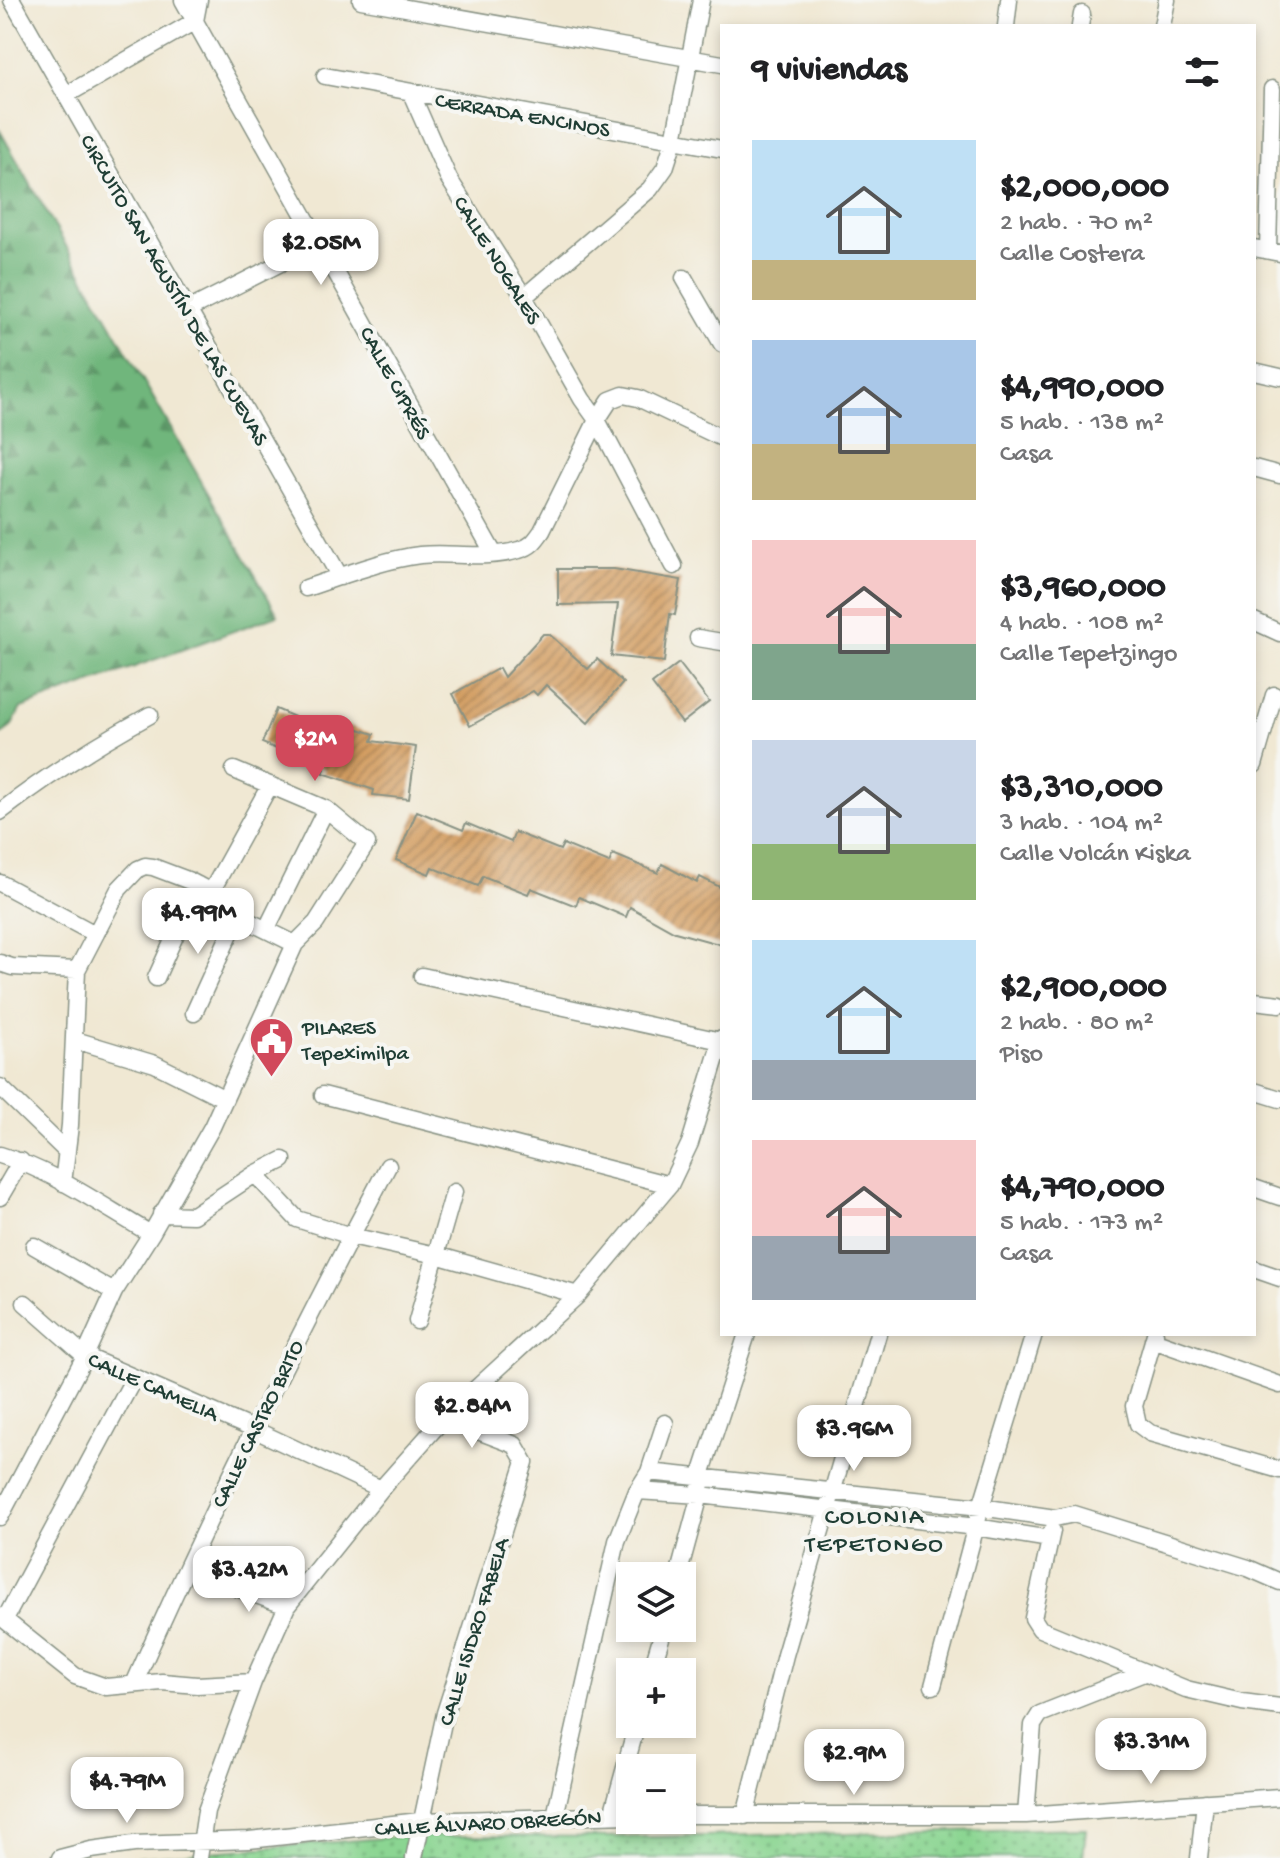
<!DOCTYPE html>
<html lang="es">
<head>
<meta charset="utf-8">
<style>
	:root { --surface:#fff; --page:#f6f6f6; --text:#202124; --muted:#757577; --accent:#d1495b }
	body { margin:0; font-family:"Gochi Hand",sans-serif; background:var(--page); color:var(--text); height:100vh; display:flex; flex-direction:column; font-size:30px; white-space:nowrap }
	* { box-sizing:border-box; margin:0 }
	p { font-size:26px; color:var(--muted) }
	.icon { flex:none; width:44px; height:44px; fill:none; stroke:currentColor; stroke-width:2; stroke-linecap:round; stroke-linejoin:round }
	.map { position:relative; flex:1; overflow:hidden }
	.sheet { position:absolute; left:720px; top:24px; width:536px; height:1312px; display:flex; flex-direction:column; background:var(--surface); border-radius:0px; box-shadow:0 4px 12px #0003 }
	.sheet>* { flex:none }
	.buttons { position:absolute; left:616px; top:1562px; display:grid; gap:16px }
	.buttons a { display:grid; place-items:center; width:80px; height:80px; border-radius:0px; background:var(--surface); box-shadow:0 4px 12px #0003; font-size:40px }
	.price { position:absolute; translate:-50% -68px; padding:0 18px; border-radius:16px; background:#fff; color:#222; font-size:26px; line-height:52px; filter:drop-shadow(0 2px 4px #0008) }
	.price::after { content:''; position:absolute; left:50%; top:48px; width:24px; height:18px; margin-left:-12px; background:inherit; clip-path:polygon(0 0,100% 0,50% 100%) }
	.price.selected { background:var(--accent); color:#fff }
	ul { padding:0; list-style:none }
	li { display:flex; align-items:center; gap:24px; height:200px; padding:0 32px }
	li span { display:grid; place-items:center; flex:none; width:224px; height:160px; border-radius:0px; color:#555 }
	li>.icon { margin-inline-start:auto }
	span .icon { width:96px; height:96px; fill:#fffc; stroke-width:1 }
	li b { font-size:34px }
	h2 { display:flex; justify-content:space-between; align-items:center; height:96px; padding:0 32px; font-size:34px }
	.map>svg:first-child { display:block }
	.grass { fill:url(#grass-dots); stroke:#558963; stroke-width:2 }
	.forest { fill:url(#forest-firs); stroke:#487a58; stroke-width:2 }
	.building { fill:url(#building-hatch) }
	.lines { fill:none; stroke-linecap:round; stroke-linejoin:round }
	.minor-casing { stroke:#889284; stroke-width:19 }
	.minor { stroke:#fff; stroke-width:16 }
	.labels { text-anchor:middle; stroke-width:8; stroke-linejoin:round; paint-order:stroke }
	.street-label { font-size:22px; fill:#1f3d34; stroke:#f6f6f2 }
	.poi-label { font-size:22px; fill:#1f3d34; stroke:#f6f6f2; text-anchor:start }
	.neighbourhood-label { font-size:24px; letter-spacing:2px; fill:#1f3d34; stroke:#f6f6f2 }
</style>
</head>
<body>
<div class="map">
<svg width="1280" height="1858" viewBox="0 0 1280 1858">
	<defs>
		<pattern id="grass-dots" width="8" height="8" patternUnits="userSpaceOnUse" patternTransform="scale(2)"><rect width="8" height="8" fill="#8bd592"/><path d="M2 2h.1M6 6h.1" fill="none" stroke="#71ae78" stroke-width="1.8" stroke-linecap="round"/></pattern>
		<pattern id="forest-firs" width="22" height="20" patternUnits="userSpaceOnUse" patternTransform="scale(2)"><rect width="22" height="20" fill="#70b67c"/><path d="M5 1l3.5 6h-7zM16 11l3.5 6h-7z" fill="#5b9566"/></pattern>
		<pattern id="building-hatch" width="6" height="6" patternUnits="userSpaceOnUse" patternTransform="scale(2)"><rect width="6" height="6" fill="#d39d61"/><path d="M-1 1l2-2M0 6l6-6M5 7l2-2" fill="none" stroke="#ab8151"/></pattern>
	</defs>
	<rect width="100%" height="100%" fill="#f6f6f2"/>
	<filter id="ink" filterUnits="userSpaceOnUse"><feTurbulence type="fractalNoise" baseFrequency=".0125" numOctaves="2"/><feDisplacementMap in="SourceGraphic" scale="16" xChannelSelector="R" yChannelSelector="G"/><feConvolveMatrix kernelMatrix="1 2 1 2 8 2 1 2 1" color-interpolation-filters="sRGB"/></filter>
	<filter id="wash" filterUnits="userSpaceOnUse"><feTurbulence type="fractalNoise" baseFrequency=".006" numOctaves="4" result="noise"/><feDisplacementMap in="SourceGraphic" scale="32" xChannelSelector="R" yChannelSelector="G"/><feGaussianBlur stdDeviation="1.8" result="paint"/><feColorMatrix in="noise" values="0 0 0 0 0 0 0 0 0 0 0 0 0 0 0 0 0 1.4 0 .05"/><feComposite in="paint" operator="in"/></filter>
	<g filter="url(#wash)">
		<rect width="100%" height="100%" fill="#f0e8d3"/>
		<path class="grass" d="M1086,1828L1083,1858H135L409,1836L654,1837Z"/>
		<path class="forest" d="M0,131L278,615L21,708L11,727L0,735Z"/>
		<g id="blocks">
			<path class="building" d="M558,569H614L681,580L675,615L670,614L664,662L611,656L618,604L558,605Z
				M543,634H549L588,669L597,659L623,683L588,723L546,685L537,695L533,691L470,726L453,694L499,668L504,677Z
				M679,663L709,702L682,723L652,684Z
				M276,709L336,735L340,723L374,734L372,741L416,747L409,799L373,795L374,790L323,773L325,769L262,743Z
				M417,811L463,830L466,823L511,842L515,832L560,850L563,844L609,863L613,854L658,873L662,864L697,883L700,877L722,888V945L675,932L630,907L626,917L579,897L576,906L531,888L528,894L483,876L478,886L432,867L429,874L396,860Z"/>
		</g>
	</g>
	<g filter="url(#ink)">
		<use href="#blocks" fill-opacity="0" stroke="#889284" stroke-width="2"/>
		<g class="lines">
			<defs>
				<path id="minor" d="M12,0L340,577
					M183,0L494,554
					M361,0L722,64
					M1006,26L1009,0
					M1080,26L1082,14
					M1162,26L1167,0
					M325,76L722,149
					M411,93L449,179L524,297L582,399L597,420L674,566
					M66,95L195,21L199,0
					M1254,248L1280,253
					M1268,250L1272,89
					M684,278L722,344
					M524,297L650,189L665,168L674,140L701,0
					M188,310L320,243
					M1254,371L1280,377
					M1254,468L1280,475
					M306,588C343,576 381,560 420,555C452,552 487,560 519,550C531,547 535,541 542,531L597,420L610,400L623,395L638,398L722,438
					M1254,621L1280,633
					M698,638L722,642
					M1254,765L1274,695
					M0,812C48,775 97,744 150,715
					M0,883L95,934
					M211,892L270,785
					M267,928L326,809
					M0,963L12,967L77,970
					M422,976L721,1041
					M156,978L198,885
					M1254,1001L1280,1004
					M194,1013L238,916
					M75,1040L155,1064L223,1098
					M0,1087L67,1152
					M1254,1091L1280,1099
					M323,1095L670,1185
					M0,1155C54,1171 102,1206 151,1234
					M255,1174L297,1219L351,1236L436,1255L578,1295
					M63,1183L70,1125L77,970L119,889L138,869L145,866L153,867L190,881L211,892L238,916L295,944
					M1254,1188L1280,1197
					M0,1197L21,1161
					M161,1214L193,1215L255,1174L283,1160
					M34,1246L114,1292
					M1254,1269L1280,1278
					M25,1303L85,1356L255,1430L381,1489
					M417,1321L454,1192
					M1155,1334L1134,1406L1138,1424L1150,1433L1280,1470
					M1153,1340L1280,1385
					M649,1472L981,1507L1055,1518L1074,1514L1248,1568L1280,1582
					M637,1491L700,1495L976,1527L1050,1539
					M0,1517L85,1356L114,1292L151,1234L212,1127L295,944L316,923L367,843L326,809L234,770
					M1052,1531L1033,1618L1040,1629L1186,1689L1242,1702L1280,1707
					M678,1576L700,1495L701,1475L747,1334
					M237,1588L287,1606
					M0,1616L75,1676L106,1687L162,1682L197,1685L253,1682
					M5,1619L134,1378
					M651,1672L664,1628
					M134,1684C212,1508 298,1336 388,1166
					M933,1686L981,1507L1034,1334
					M612,1815L637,1724
					M682,1815H1026L1280,1797
					M1026,1815L1033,1725L1040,1714L1144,1673
					M555,1816L617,1541L637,1491L649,1472L665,1423
					M745,1816L785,1655L878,1334
					M60,1858L91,1850L134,1844L249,1840L420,1821L630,1815
					M199,1858L206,1811L253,1682L287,1606L381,1489L444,1418L578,1295L670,1185L690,1143L722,1038
					M414,1858L445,1713L525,1462L515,1445L444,1418
					M1199,1858L1205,1802"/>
			</defs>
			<use href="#minor" class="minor-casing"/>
			<use href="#minor" class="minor"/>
		</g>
	</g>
	<defs>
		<symbol id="civic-pin" viewBox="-11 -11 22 30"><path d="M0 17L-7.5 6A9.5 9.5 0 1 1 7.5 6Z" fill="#d1495b" stroke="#f6f6f2"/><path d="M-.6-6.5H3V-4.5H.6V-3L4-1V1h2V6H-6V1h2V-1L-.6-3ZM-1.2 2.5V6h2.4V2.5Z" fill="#fff"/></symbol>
	</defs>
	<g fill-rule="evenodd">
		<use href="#civic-pin" x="246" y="1014" width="51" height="69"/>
	</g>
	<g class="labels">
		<g class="street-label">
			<text transform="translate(523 113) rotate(10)" y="8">CERRADA ENCINOS</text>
			<text transform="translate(499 259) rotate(58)" y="8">CALLE NOGALES</text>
			<text transform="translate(176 289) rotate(60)" y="8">CIRCUITO SAN AGUSTÍN DE LAS CUEVAS</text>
			<text transform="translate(397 382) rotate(61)" y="8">CALLE CIPRÉS</text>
			<text transform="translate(154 1385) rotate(24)" y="8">CALLE CAMELIA</text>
			<text transform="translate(256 1423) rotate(-64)" y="8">CALLE CASTRO BRITO</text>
			<text transform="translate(472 1631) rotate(-73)" y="8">CALLE ISIDRO FABELA</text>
			<text transform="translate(488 1821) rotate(-3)" y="8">CALLE ÁLVARO OBREGÓN</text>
		</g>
		<g class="poi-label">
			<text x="302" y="1034">PILARES<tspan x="302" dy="25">Tepeximilpa</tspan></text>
		</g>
		<g class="neighbourhood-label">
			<text x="875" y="1523">COLONIA<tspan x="875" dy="28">TEPETONGO</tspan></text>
		</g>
	</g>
</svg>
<div class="buttons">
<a><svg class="icon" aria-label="layers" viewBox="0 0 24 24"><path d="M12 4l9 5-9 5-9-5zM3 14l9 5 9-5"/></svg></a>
<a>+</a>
<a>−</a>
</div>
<b class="price" style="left:321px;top:287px">$2.05M</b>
<b class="price selected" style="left:315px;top:783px">$2M</b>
<b class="price" style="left:198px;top:956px">$4.99M</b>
<b class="price" style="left:472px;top:1450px">$2.84M</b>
<b class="price" style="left:854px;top:1473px">$3.96M</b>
<b class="price" style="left:249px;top:1614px">$3.42M</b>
<b class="price" style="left:1151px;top:1786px">$3.31M</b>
<b class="price" style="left:854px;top:1797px">$2.9M</b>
<b class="price" style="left:127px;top:1825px">$4.79M</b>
<section class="sheet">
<h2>9 viviendas<svg class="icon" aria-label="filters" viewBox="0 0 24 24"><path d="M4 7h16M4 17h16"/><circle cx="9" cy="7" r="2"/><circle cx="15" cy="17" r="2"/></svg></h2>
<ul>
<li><span style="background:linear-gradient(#bfe0f5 75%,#c2b280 0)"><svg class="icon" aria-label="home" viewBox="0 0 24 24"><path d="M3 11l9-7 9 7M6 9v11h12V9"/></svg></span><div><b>$2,000,000</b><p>2 hab. · 70 m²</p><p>Calle Costera</p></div></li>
<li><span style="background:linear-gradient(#a9c7e8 65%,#c2b280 0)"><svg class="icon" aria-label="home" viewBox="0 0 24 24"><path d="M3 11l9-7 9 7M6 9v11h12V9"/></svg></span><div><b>$4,990,000</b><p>5 hab. · 138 m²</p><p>Casa</p></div></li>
<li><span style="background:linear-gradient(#f6c9c9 65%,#7fa58c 0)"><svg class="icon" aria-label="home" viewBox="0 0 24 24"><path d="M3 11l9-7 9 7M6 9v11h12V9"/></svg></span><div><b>$3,960,000</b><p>4 hab. · 108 m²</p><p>Calle Tepetzingo</p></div></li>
<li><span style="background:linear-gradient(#c9d6e8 65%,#8fb573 0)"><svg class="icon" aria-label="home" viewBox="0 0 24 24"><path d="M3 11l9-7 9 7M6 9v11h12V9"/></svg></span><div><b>$3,310,000</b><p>3 hab. · 104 m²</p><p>Calle Volcán Kiska</p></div></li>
<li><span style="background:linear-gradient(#bfe0f5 75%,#9aa5b1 0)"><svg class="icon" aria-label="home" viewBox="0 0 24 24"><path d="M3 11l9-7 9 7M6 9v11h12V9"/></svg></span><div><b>$2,900,000</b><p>2 hab. · 80 m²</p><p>Piso</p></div></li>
<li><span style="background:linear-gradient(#f6c9c9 60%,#9aa5b1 0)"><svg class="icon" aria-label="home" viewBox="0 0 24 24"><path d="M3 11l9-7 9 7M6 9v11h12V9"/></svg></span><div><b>$4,790,000</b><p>5 hab. · 173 m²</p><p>Casa</p></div></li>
</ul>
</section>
</div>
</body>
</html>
